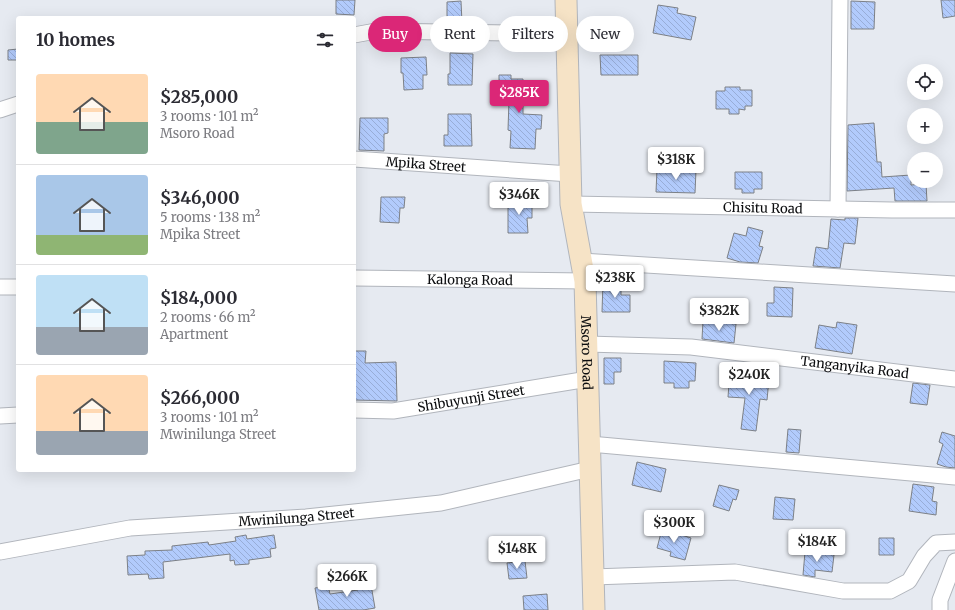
<!DOCTYPE html>
<html lang="en">
<head>
<meta charset="utf-8">
<style>
	:root { --surface:#fff; --page:#f2f2f3; --text:#2b2b33; --muted:#7c7c81; --line:#e1e1e2; --accent:#db2777 }
	body { margin:0; font-family:Merriweather,serif; background:var(--page); color:var(--text); height:100vh; display:flex; flex-direction:column; font-size:15px; white-space:nowrap }
	* { box-sizing:border-box; margin:0 }
	p { font-size:13px; color:var(--muted) }
	.icon { flex:none; width:22px; height:22px; fill:none; stroke:currentColor; stroke-width:2; stroke-linecap:round; stroke-linejoin:round }
	.map { position:relative; flex:1; overflow:hidden }
	.details { position:absolute; left:16px; top:16px; width:340px; height:456px; display:flex; flex-direction:column; background:var(--surface); border-radius:4px; box-shadow:0 4px 16px #0002 }
	.details>* { flex:none }
	.guide { position:absolute; left:368px; top:16px; width:380px; height:36px; display:flex; gap:8px }
	.tools { position:absolute; left:907px; top:64px; display:grid; gap:8px }
	.tools a { display:grid; place-items:center; width:36px; height:36px; border-radius:50%; background:var(--surface); box-shadow:0 4px 16px #0002; font-size:20px }
	.price { position:absolute; translate:-50% -34px; padding:0 9px; border-radius:4px; background:#fff; color:#222; font-size:13px; line-height:26px; filter:drop-shadow(0 1px 2px #0008) }
	.price::after { content:''; position:absolute; left:50%; top:24px; width:12px; height:9px; margin-left:-6px; background:inherit; clip-path:polygon(0 0,100% 0,50% 100%) }
	.price.selected { background:var(--accent); color:#fff }
	ul { padding:0; list-style:none }
	li { display:flex; align-items:center; gap:12px; height:100px; padding:0 20px }
	li+li { border-top:1px solid var(--line) }
	li span { display:grid; place-items:center; flex:none; width:112px; height:80px; border-radius:4px; color:#555 }
	li>.icon { margin-inline-start:auto }
	span .icon { width:48px; height:48px; fill:#fffc; stroke-width:1 }
	li b { font-size:17px }
	h2 { display:flex; justify-content:space-between; align-items:center; height:48px; padding:0 20px; font-size:17px }
	.pill { padding:0 14px; border-radius:18px; background:var(--surface); box-shadow:0 4px 16px #0002; font-size:14px; line-height:36px }
	.pill.selected { background:var(--accent); color:#fff }
	.map>svg:first-child { display:block }
	.building { fill:url(#building-back-hatch); stroke:#7c8086 }
	.lines { fill:none; stroke-linecap:round; stroke-linejoin:round }
	.street-casing { stroke:#b1b5bc; stroke-width:17 }
	.secondary-casing { stroke:#b1b5bc; stroke-width:23 }
	.street { stroke:#fff; stroke-width:15 }
	.secondary { stroke:#f6e3c6; stroke-width:21 }
	.labels { text-anchor:middle; stroke-width:4; stroke-linejoin:round; paint-order:stroke }
	.street-label { font-size:13px; fill:#0c0d0f; stroke:#e6eaf1 }
</style>
</head>
<body>
<div class="map">
<svg width="955" height="610" viewBox="0 0 955 610">
	<defs>
		<pattern id="building-back-hatch" width="6" height="6" patternUnits="userSpaceOnUse"><rect width="6" height="6" fill="#b2cbfc"/><path d="M-1 5l2 2M0 0l6 6M5-1l2 2" fill="none" stroke="#98add7"/></pattern>
	</defs>
	<rect width="100%" height="100%" fill="#e6eaf1"/>
	<path class="building" d="M336,0H355L354,15L336,14Z
		M941,0H955V16L943,18Z
		M461,1L462,23H447V2Z
		M851,1L875,2L874,29H851Z
		M658,5L678,8L677,13L696,17L691,40L653,33Z
		M18,49V60H8V50Z
		M450,53L473,54L472,85H448V74H450Z
		M600,55H638V75H601Z
		M426,57L427,75H423V89L404,90L403,73H401V58Z
		M499,75H511V79H523V114L542,115L541,129H536L535,149L510,148L511,131L508,130L509,100H499Z
		M725,87H740V90H752V106H745V110L739,109V114H729V109H716V91H725Z
		M448,114H471L472,146H444V135H448Z
		M360,118H388V133L384,134V151L359,150Z
		M874,123L877,162H881L882,177L911,175V185L926,184L927,201H895L894,188L847,191L848,125Z
		M657,169L696,170L695,193L656,192Z
		M735,172H762V189H754V193H742V189H735Z
		M381,197H405L404,208H400L399,223L380,222Z
		M508,201H532V218H527L528,233H508Z
		M845,218H858L855,244L844,243L840,268L813,266L816,247L828,249L831,219L845,220Z
		M748,227L763,231L759,246L763,247L758,263L740,262L727,258L734,233L746,236Z
		M603,282H621V295H630V312H602Z
		M774,287L793,288L792,317L767,316V303H774Z
		M703,321L736,324L734,343L702,339Z
		M837,322L857,325L852,354L815,348L819,325L836,328Z
		M354,351H366L365,363L396,362L397,401L354,400Z
		M604,358H621V372H614V384H604Z
		M664,361L696,363L695,381H689V388H674V383H664Z
		M730,371L745,372L744,377L769,379L767,400L760,399L756,431L741,429L745,398L728,397Z
		M913,383L930,385L927,405L910,403Z
		M788,429L801,430L799,453L786,452Z
		M942,432L955,436V468L946,467L937,464L943,444L939,442Z
		M637,462L666,469L661,492L632,485Z
		M913,484L934,487L932,501L937,502L936,515L909,511Z
		M719,485L739,490L736,500L733,499L729,511L713,506Z
		M775,497L795,499L793,520L773,519Z
		M662,529L691,538L685,560L670,556L671,552L657,548Z
		M246,535L247,539L274,535L276,548L270,549L271,557L249,560V564L235,565L234,560L230,561V554L163,562L164,578L149,579L148,574L128,575L127,556L145,555V551L172,550V546L208,542L209,545L236,541L235,537Z
		M879,538H894V555H879Z
		M805,552L834,555L832,572L815,570V577L803,575Z
		M525,561L527,578L509,579L507,563Z
		M370,579L375,608L363,610H319L315,588L328,586L330,594L358,590L357,581Z
		M547,594L548,610H524L523,596Z"/>
	<g class="lines">
		<defs>
			<g id="street">
				<path d="M354,35L376,31L567,34"/>
				<path d="M0,110L18,104"/>
				<path id="s1" d="M354,159L570,174"/>
				<path id="s2" d="M571,204L892,210H955"/>
				<path d="M838,209L840,0"/>
				<path d="M581,261L955,284"/>
				<path id="s3" d="M354,278L585,281"/>
				<path d="M0,287H18"/>
				<path id="s4" d="M587,344L691,347L955,379"/>
				<path id="s5" d="M354,410L393,411L588,379"/>
				<path d="M0,416L18,415"/>
				<path d="M590,444L955,477"/>
				<path id="s6" d="M0,552L130,528L306,517L441,503L590,469"/>
				<path d="M593,577L735,572L843,591H890L909,581L924,556L936,543L955,542"/>
				<path d="M940,610V600L955,561"/>
			</g>
			<g id="secondary">
				<path id="s7" d="M566,0L571,204L585,281L594,610"/>
			</g>
		</defs>
		<use href="#street" class="street-casing"/>
		<use href="#secondary" class="secondary-casing"/>
		<use href="#street" class="street"/>
		<use href="#secondary" class="secondary"/>
	</g>
	<g class="labels">
		<g class="street-label">
			<text dy="5" stroke="none"><textPath href="#s1" startOffset="72">Mpika Street</textPath></text>
			<text dy="5" stroke="none"><textPath href="#s2" startOffset="192">Chisitu Road</textPath></text>
			<text dy="5" stroke="none"><textPath href="#s3" startOffset="116">Kalonga Road</textPath></text>
			<text dy="5" stroke="none"><textPath href="#s7" startOffset="354">Msoro Road</textPath></text>
			<text dy="5" stroke="none"><textPath href="#s4" startOffset="269">Tanganyika Road</textPath></text>
			<text dy="5" stroke="none"><textPath href="#s5" startOffset="118">Shibuyunji Street</textPath></text>
			<text dy="5" stroke="none"><textPath href="#s6" startOffset="299">Mwinilunga Street</textPath></text>
		</g>
	</g>
</svg>
<div class="tools">
<a><svg class="icon" aria-label="locate" viewBox="0 0 24 24"><circle cx="12" cy="12" r="6"/><path d="M12 2v4M12 18v4M2 12h4M18 12h4"/></svg></a>
<a>+</a>
<a>−</a>
</div>
<b class="price selected" style="left:519px;top:114px">$285K</b>
<b class="price" style="left:676px;top:181px">$318K</b>
<b class="price" style="left:519px;top:216px">$346K</b>
<b class="price" style="left:615px;top:299px">$238K</b>
<b class="price" style="left:719px;top:332px">$382K</b>
<b class="price" style="left:749px;top:396px">$240K</b>
<b class="price" style="left:674px;top:544px">$300K</b>
<b class="price" style="left:817px;top:563px">$184K</b>
<b class="price" style="left:517px;top:570px">$148K</b>
<b class="price" style="left:347px;top:598px">$266K</b>
<div class="guide">
<a class="pill selected">Buy</a>
<a class="pill">Rent</a>
<a class="pill">Filters</a>
<a class="pill">New</a>
</div>
<section class="details">
<h2>10 homes<svg class="icon" aria-label="filters" viewBox="0 0 24 24"><path d="M4 7h16M4 17h16"/><circle cx="9" cy="7" r="2"/><circle cx="15" cy="17" r="2"/></svg></h2>
<ul>
<li><span style="background:linear-gradient(#ffd9b3 60%,#7fa58c 0)"><svg class="icon" aria-label="home" viewBox="0 0 24 24"><path d="M3 11l9-7 9 7M6 9v11h12V9"/></svg></span><div><b>$285,000</b><p>3 rooms · 101 m²</p><p>Msoro Road</p></div></li>
<li><span style="background:linear-gradient(#a9c7e8 75%,#8fb573 0)"><svg class="icon" aria-label="home" viewBox="0 0 24 24"><path d="M3 11l9-7 9 7M6 9v11h12V9"/></svg></span><div><b>$346,000</b><p>5 rooms · 138 m²</p><p>Mpika Street</p></div></li>
<li><span style="background:linear-gradient(#bfe0f5 65%,#9aa5b1 0)"><svg class="icon" aria-label="home" viewBox="0 0 24 24"><path d="M3 11l9-7 9 7M6 9v11h12V9"/></svg></span><div><b>$184,000</b><p>2 rooms · 66 m²</p><p>Apartment</p></div></li>
<li><span style="background:linear-gradient(#ffd9b3 70%,#9aa5b1 0)"><svg class="icon" aria-label="home" viewBox="0 0 24 24"><path d="M3 11l9-7 9 7M6 9v11h12V9"/></svg></span><div><b>$266,000</b><p>3 rooms · 101 m²</p><p>Mwinilunga Street</p></div></li>
</ul>
</section>
</div>
</body>
</html>
